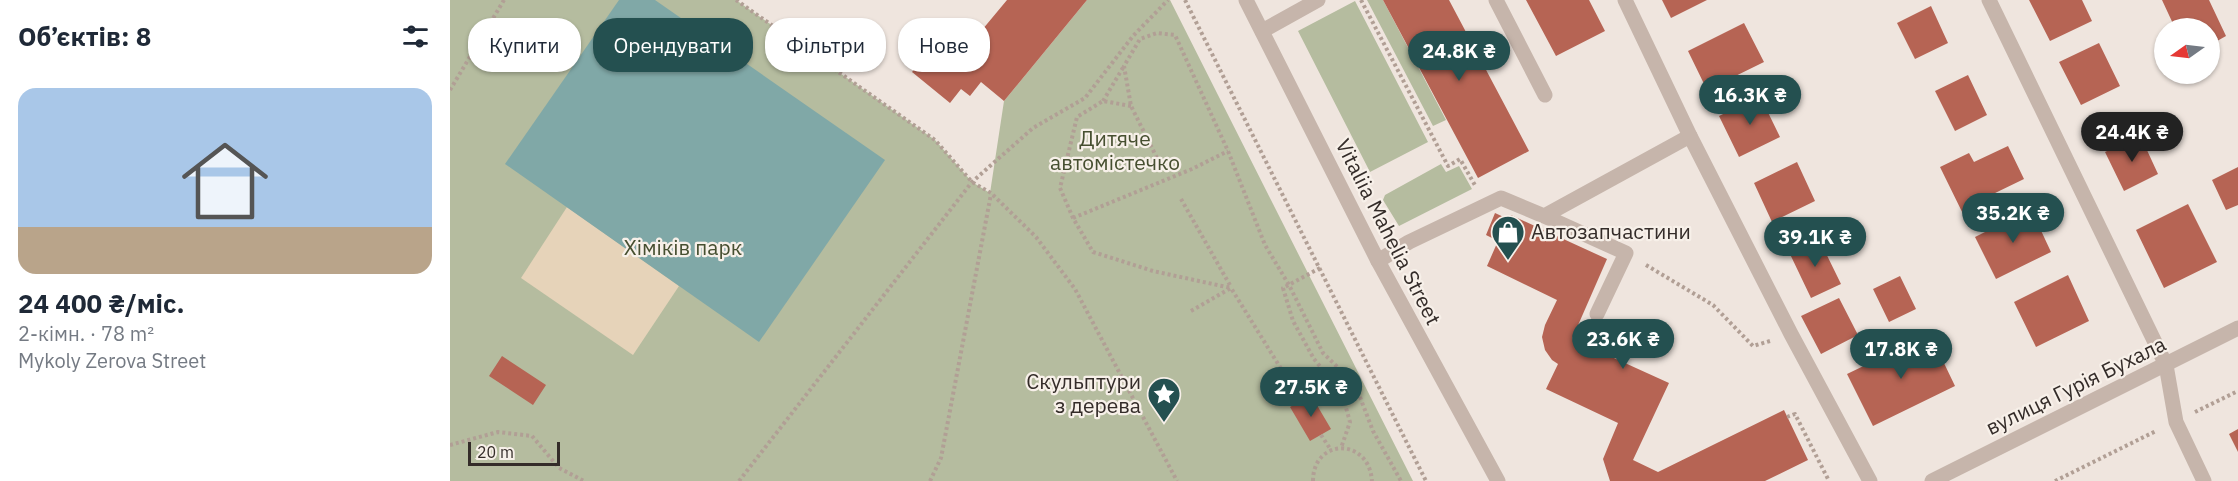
<!DOCTYPE html>
<html lang="uk">
<head>
<meta charset="utf-8">
<style>
	:root { --surface:#fff; --page:#f2f2f3; --text:#1f2937; --muted:#747a83; --line:#e0e1e3; --accent:#245050 }
	body { margin:0; font-family:"IBM Plex Sans",sans-serif; background:var(--page); color:var(--text); height:100vh; display:flex; flex-direction:column; font-size:22px; white-space:nowrap }
	* { box-sizing:border-box; margin:0 }
	p { font-size:20px; color:var(--muted) }
	.icon { flex:none; width:33px; height:33px; fill:none; stroke:currentColor; stroke-width:2; stroke-linecap:round; stroke-linejoin:round }
	.map { position:relative; flex:1; overflow:hidden }
	.sheet { display:flex; flex-direction:column; background:var(--surface); width:450px }
	.sheet>* { flex:none }
	.top-card { position:absolute; left:18px; top:18px; width:570px; height:54px; display:flex; gap:12px }
	.needle { width:39px; rotate:256deg }
	.buttons { position:absolute; left:1704px; top:18px; display:grid; gap:12px }
	.buttons a { display:grid; place-items:center; width:66px; height:66px; border-radius:50%; background:var(--surface); box-shadow:0 2px 4px #0004; font-size:30px }
	.scale { position:absolute; left:18px; bottom:15px; width:92px; box-sizing:border-box; padding-left:6px; border:3px solid #342c29; border-top:0; font-size:16px; line-height:21px; white-space:nowrap; color:#342c29; -webkit-text-stroke:4px #f7f0e9; paint-order:stroke }
	.price { position:absolute; translate:-50% -51px; padding:0 14px; border-radius:21px; background:var(--accent); color:#fff; font-size:20px; line-height:39px; filter:drop-shadow(0 2px 3px #0008) }
	.price::after { content:''; position:absolute; left:50%; top:36px; width:18px; height:14px; margin-left:-9px; background:inherit; clip-path:polygon(0 0,100% 0,50% 100%) }
	.price.current { background:#222; color:#fff }
	ul { padding:0; list-style:none }
	li { display:grid; align-content:center; gap:12px; height:318px; padding:0 18px }
	li+li { border-top:2px solid var(--line) }
	li span { display:grid; place-items:center; height:186px; border-radius:18px; color:#555 }
	li>.icon { margin-inline-start:auto }
	span .icon { width:108px; height:108px; fill:#fffc; stroke-width:1 }
	li b { font-size:26px }
	h2 { display:flex; justify-content:space-between; align-items:center; height:72px; padding:0 18px; font-size:26px }
	.pill { padding:0 21px; border-radius:24px; background:var(--surface); box-shadow:0 2px 4px #0004; font-size:21px; line-height:54px }
	.pill.current { background:var(--accent); color:#fff }
	main { display:flex; flex:1; min-height:0 }
	.map>svg:first-child { display:block }
	.green { fill:#b5bc9f }
	.sand { fill:#e6d3b9 }
	.water { fill:#80a8a7 }
	.building { fill:#b66454 }
	.lines { fill:none; stroke-linecap:round; stroke-linejoin:round }
	.path { stroke:#b19f95; stroke-width:4; stroke-dasharray:3 3; stroke-linecap:butt }
	.service { stroke:#c6b5ab; stroke-width:15 }
	.minor { stroke:#c6b5ab; stroke-width:15 }
	.labels { text-anchor:middle; stroke-width:4.5; stroke-linejoin:round; paint-order:stroke }
	.park-label { font-size:21px; fill:#464f30; stroke:#f7f0e9 }
	.street-label { font-size:21px; fill:#342c29; stroke:#f7f0e9 }
	.poi-label { font-size:21px; fill:#342c29; stroke:#f7f0e9; text-anchor:start }
</style>
</head>
<body>
<main>
<section class="sheet">
<h2>Об’єктів: 8<svg class="icon" aria-label="filters" viewBox="0 0 24 24"><path d="M4 7h16M4 17h16"/><circle cx="9" cy="7" r="2"/><circle cx="15" cy="17" r="2"/></svg></h2>
<ul>
<li><span style="background:linear-gradient(#a9c7e8 75%,#b9a48a 0)"><svg class="icon" aria-label="home" viewBox="0 0 24 24"><path d="M3 11l9-7 9 7M6 9v11h12V9"/></svg></span><div><b>24 400 ₴/міс.</b><p>2-кімн. · 78 m²</p><p>Mykoly Zerova Street</p></div></li>
</ul>
</section>
<div class="map">
<svg width="1788" height="481" viewBox="0 0 1788 481">
	<rect width="100%" height="100%" fill="#efe5de"/>
	<path class="green" d="M0,0H286L485,140L522,182L540,193L554,101L637,0H720L963,481H0Z
		M917,0H933L996,120L983,126Z
		M905,1L978,142L920,172L848,31Z
		M991,164L996,172L1009,166L1022,189L949,226L933,200L935,195Z"/>
	<path class="sand" d="M117,207L229,286L183,355L71,278Z"/>
	<path class="water" d="M169,0H205L435,160L309,342L55,164Z"/>
	<path class="building" d="M557,0H637L554,101L531,82L520,96L511,89L500,103L462,72L495,31L517,48Z
		M933,0H999L1079,151L1028,178Z
		M1076,0H1139L1155,31L1106,56Z
		M1212,0H1257L1221,18Z
		M1579,0H1632L1642,21L1600,41Z
		M1712,0H1759L1776,36L1760,45V28H1725Z
		M1481,6L1498,43L1465,59L1447,23Z
		M1294,23L1314,62L1257,90L1238,51Z
		M1649,43L1670,86L1631,105L1609,62Z
		M1518,75L1537,115L1505,131L1485,91Z
		M1310,96L1330,137L1289,157L1269,116Z
		M1690,135L1708,174L1674,191L1655,152Z
		M1558,146L1574,179L1541,195L1546,208L1517,222L1490,167L1519,153L1524,162Z
		M1347,162L1365,201L1322,222L1304,183Z
		M1788,167V205L1776,210L1762,180Z
		M1738,204L1767,262L1714,288L1686,230Z
		M1581,209L1601,252L1546,279L1525,237Z
		M1045,213L1058,219L1061,215L1157,259L1122,339L1219,383L1183,460L1208,472L1334,410L1358,460L1315,481H1160L1153,459L1168,423L1096,389L1108,364L1102,360L1095,350L1092,337L1095,325L1107,300L1037,266L1048,241L1036,235Z
		M1368,237L1391,284L1361,298L1339,252Z
		M1618,275L1639,321L1586,347L1564,302Z
		M1450,276L1466,309L1439,322L1423,289Z
		M1389,298L1408,335L1371,354L1351,316Z
		M1480,334L1505,386L1423,426L1397,374Z
		M52,356L96,385L83,405L39,376Z
		M861,395L881,429L860,441L840,407Z
		M1788,429V452L1779,434Z"/>
	<g class="lines">
		<path class="path" d="M286,0L485,140L522,182L541,193L586,237L625,289L727,481
			M735,0L976,481
			M911,0L998,166L1010,159L1026,187
			M0,90L54,0
			M653,101L674,66
			M681,106L653,101L627,117L610,188L623,218L643,252L703,271L781,288
			M707,158L681,106L674,66L690,39L707,33L725,35L778,151L815,245L839,285L873,353L905,384L923,431L951,481
			M731,199L781,287
			M623,218L742,169L778,151
			M1196,265L1263,305L1303,346L1320,341
			M870,268L833,288L843,321L864,359L892,393L900,422L891,448
			M741,311L781,288L851,401
			M1745,412L1788,391
			M1337,417L1345,414L1379,481
			M871,435L881,450
			M0,445L48,432L82,436L109,468L134,481
			M289,481L522,182L583,128L635,98L683,36L718,0
			M480,481L491,458L541,194
			M863,481C863,438 919,437 922,481
			M1605,481L1706,431"/>
		<path class="service" d="M1046,0L1095,95
			M812,31L868,0
			M1094,216L1176,253L1147,314
			M928,261L959,242L1051,198L1094,216L1240,136
			M1716,365L1726,422L1754,481"/>
		<path class="minor" d="M796,0L928,261L1048,481
			M1175,0L1240,136L1341,334L1420,481
			M1539,0L1716,365
			M1482,481L1788,328"/>
	</g>
	<defs>
		<symbol id="shop-pin" viewBox="-11 -11 22 30"><path d="M0 17L-7.5 6A9.5 9.5 0 1 1 7.5 6Z" fill="#245050" stroke="#f7f0e9"/><path d="M-5-2.5h2.3a2.7 3.5 0 0 1 5.4 0H5L5.5 6h-11ZM-1.5-2.5h3a1.5 2.3 0 0 0-3 0Z" fill="#fff"/></symbol>
		<symbol id="sight-pin" viewBox="-11 -11 22 30"><path d="M0 17L-7.5 6A9.5 9.5 0 1 1 7.5 6Z" fill="#245050" stroke="#f7f0e9"/><path d="M0-6L1.8-2.2L6-1.7L2.9 1.2L3.7 5.4L0 3.3L-3.7 5.4L-2.9 1.2L-6-1.7L-1.8-2.2Z" fill="#fff"/></symbol>
	</defs>
	<g fill-rule="evenodd">
		<use href="#shop-pin" x="1039" y="213" width="38" height="52"/>
		<use href="#sight-pin" x="695" y="375" width="38" height="52"/>
	</g>
	<g class="labels">
		<g class="park-label">
			<text x="665" y="146">Дитяче<tspan x="665" dy="24">автомістечко</tspan></text>
			<text x="233" y="255">Хіміків парк</text>
		</g>
		<g class="street-label">
			<text transform="translate(938 232) rotate(63)" y="7">Vitaliia Mahelia Street</text>
			<text transform="translate(1626 386) rotate(-26)" y="7">вулиця Гурія Бухала</text>
		</g>
		<g class="poi-label">
			<text x="1081" y="239">Автозапчастини</text>
			<text x="691" y="389" text-anchor="end">Скульптури<tspan x="691" dy="24">з дерева</tspan></text>
		</g>
	</g>
</svg>
<div class="buttons">
<a><svg class="needle" viewBox="-14 -14 28 28"><path d="M0-13l5 13h-10z" fill="#e53935"/><path d="M0 13l5-13h-10z" fill="#747a83"/></svg></a>
</div>
<div class="scale">20 m</div>
<b class="price" style="left:1009px;top:82px">24.8K ₴</b>
<b class="price" style="left:1300px;top:126px">16.3K ₴</b>
<b class="price current" style="left:1682px;top:163px">24.4K ₴</b>
<b class="price" style="left:1563px;top:244px">35.2K ₴</b>
<b class="price" style="left:1365px;top:268px">39.1K ₴</b>
<b class="price" style="left:1173px;top:370px">23.6K ₴</b>
<b class="price" style="left:1451px;top:380px">17.8K ₴</b>
<b class="price" style="left:861px;top:418px">27.5K ₴</b>
<div class="top-card">
<a class="pill">Купити</a>
<a class="pill current">Орендувати</a>
<a class="pill">Фільтри</a>
<a class="pill">Нове</a>
</div>
</div>
</main>
</body>
</html>
